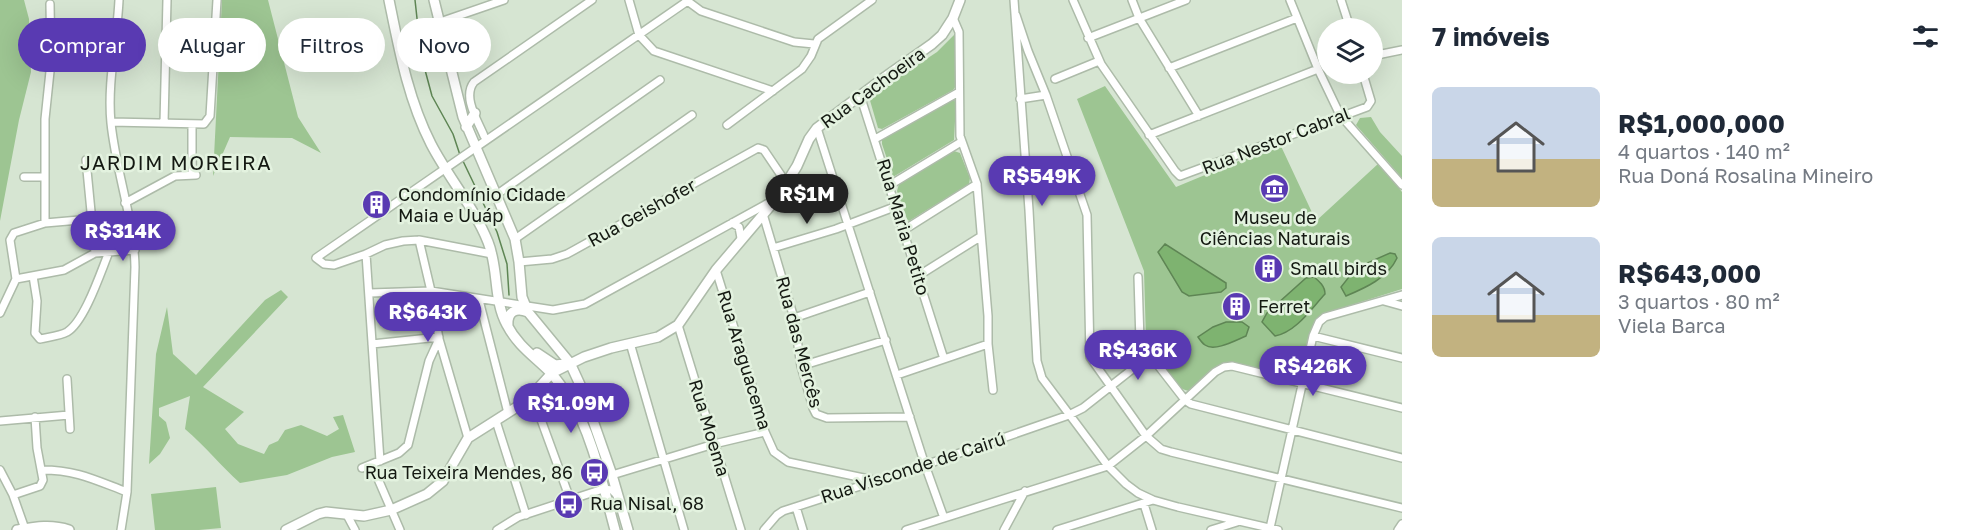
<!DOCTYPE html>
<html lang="pt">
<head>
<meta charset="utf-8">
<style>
	:root { --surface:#fff; --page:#f6f6f7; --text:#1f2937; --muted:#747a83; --accent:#593ab2 }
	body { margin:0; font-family:"Golos Text",sans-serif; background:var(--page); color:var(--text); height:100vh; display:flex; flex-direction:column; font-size:22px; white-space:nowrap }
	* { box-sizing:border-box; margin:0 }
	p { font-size:20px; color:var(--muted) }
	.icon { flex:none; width:33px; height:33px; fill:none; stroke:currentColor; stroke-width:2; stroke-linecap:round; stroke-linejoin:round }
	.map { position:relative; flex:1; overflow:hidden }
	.sheet { display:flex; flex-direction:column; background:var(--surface); width:570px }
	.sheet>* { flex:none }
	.guide { position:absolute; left:18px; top:18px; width:570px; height:54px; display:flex; gap:12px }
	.controls { position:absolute; left:1317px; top:18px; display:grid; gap:12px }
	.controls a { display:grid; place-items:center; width:66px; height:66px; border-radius:50%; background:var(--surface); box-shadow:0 6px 24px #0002; font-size:30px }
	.price { position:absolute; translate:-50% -51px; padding:0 14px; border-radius:21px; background:var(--accent); color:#fff; font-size:20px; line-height:39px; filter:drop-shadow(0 2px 3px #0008) }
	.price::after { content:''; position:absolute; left:50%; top:36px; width:18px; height:14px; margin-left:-9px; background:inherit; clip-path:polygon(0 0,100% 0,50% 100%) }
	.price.selected { background:#222; color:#fff }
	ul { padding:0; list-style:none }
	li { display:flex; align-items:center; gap:18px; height:150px; padding:0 30px }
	li span { display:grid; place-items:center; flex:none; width:168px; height:120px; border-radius:9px; color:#555 }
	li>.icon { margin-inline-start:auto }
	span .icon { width:72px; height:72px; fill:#fffc; stroke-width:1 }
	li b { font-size:26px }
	h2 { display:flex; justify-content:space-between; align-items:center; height:72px; padding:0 30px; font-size:26px }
	.chip { padding:0 21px; border-radius:27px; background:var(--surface); box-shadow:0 6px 24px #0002; font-size:21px; line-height:54px }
	.chip.selected { background:var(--accent); color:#fff }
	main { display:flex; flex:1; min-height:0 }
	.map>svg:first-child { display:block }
	.green { fill:#9dc592 }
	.water { fill:#7eb370; stroke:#5e8554; stroke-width:1.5 }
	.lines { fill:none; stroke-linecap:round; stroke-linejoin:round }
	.stream { stroke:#5e8554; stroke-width:1.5 }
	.minor-casing { stroke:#adbba9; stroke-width:10 }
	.secondary-casing { stroke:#adbba9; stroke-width:12 }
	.minor { stroke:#fff; stroke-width:7 }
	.secondary { stroke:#fff; stroke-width:9 }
	.labels { text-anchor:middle; stroke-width:5; stroke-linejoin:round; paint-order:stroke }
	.street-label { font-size:18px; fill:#141912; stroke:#e3f2df }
	.poi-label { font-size:18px; fill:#141912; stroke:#e3f2df; text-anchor:start }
	.neighbourhood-label { font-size:20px; letter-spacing:1.5px; fill:#141912; stroke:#e3f2df }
</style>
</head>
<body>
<main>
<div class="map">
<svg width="1402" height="530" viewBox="0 0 1402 530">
	<rect width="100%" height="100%" fill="#d6e5d2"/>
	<path class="green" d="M0,0H24L29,19L31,72L19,120L0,221Z
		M222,0H268L298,117L321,153L292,138L230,137L213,176Z
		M955,34L956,86L953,90L882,129L878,128L869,97L937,52Z
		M1105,86L1176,187L1280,144L1316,221L1379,163L1402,192V289L1323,314L1315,323L1302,378L1233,363L1193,391C1176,392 1167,373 1158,361L1160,353L1154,343L1146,340L1144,271L1077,99Z
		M953,100L956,102L954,140L893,177L882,144V139Z
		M1371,117L1380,132L1402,156V178L1356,125L1360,118Z
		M954,151L960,153L970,178L969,184L909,221L907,219L897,191L899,184Z
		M281,290L288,297L203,387L244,412L225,429L238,444L264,454L269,445L278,441L285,430L301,425L327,436L339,429L333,417L343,415L355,452L332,457L287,475L240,483C221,466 205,446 185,429L190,396L159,408V416L166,422L170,438L160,454L149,464L156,354L167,307L173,354L196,375L265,300Z
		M216,487L221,528L199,530H155L151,494Z"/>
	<path class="water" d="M1165,244L1226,283V288L1221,292L1189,296L1182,292L1158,252Z
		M1390,253L1395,254L1397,258C1388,278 1365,288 1346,296L1341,287L1356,268Z
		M1314,277C1319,281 1325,286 1325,294C1311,309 1296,332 1275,336L1262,322L1267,313L1306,278Z
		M1226,322H1242L1249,327L1246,336C1236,340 1215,352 1205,345C1202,343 1200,340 1198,337L1213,327Z"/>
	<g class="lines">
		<path class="stream" d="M415,0L421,55L432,96L453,134L460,155
			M462,159L497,232L507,264L509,295"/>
		<defs>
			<path id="minor" d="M119,0C117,41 107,83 111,123C116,172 134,219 135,267L127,492L121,530
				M629,0L639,35L654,51L773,91
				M686,0L701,11L794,42L814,44
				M1014,0L1029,210L1037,361L1042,378L1108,466L1126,484L1138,493L1153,500L1178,507L1278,530
				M1073,0L1101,64L1175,171L1180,176L1367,107L1371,101L1363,74
				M1132,0L1139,18L1199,116
				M1290,0L1318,69L1340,115L1402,185
				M1341,0L1350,28
				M1016,15L1028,51L1046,95L1087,215L1090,357L1146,436L1161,449L1171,452L1402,508
				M953,18L959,32L960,136L977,184L988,316V344L993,390
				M440,22L504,0
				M1088,38L1186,0
				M1372,56L1402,50
				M1169,68L1297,18
				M1055,79L1099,61
				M860,95L944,359
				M1020,99L1046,95
				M111,122L204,124L210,116L217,0
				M164,123L167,0
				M727,125L802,69L811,56L818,39L872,0
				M817,128L925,465L944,518
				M1149,135L1318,69
				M484,136C478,121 462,97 474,82L592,0
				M875,139L959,92
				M86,160L95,253
				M192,175V124
				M24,177H45
				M890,185L961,142
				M496,195L660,80
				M125,203L175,176L196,175
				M763,214L794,318L801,366L813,408L816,414L827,418L910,417
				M45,223V119L51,62L50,4
				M732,223L739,227L741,238
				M904,230L977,184
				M515,239L692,115
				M419,240L431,291L439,339L468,438
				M134,242L161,238
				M773,248L836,229L897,206
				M366,254L380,461
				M492,254L419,240L403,241L385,245L366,254L334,265L324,264L316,258L689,0
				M519,262L552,259L567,254L758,148L764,150L787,184
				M716,270L750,379L765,432L774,452L788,462L873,480
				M33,276L37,301L35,333L40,339C48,337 60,336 67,332C85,321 101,271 109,252
				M918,276L980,237
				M1138,277L1140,342L1185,400L1191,404L1402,458
				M16,279L10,240L14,233L45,223L91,219
				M16,279L64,270L95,253L135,250
				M370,293L431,291L553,310L585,304L772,201
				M479,300L508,413
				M1384,301L1402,306
				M0,313L16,279
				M794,318L870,292
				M678,325L741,530
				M1313,336L1402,358
				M630,343L684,530
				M372,344L439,337
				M801,366L886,340
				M897,375L988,344
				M67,379L70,429
				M532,395L570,499
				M0,421L69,415
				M496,421L526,515
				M372,465L400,530
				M362,468L399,453L408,445L429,361L439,339
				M0,470L13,495L25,529
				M42,470C77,470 95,480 127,492
				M612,475L714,444L765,432
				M13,495L40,486L43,480L37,448L35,417
				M1144,504L1152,530
				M796,507L803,530
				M347,515L355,530
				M1270,528L1313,336L1319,322L1325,317L1402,295
				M497,530L518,517L603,489L612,490L618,496
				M764,530L777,515L783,511L925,465L1069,415L1083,408L1149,356
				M906,530L1108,466L1146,436L1215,372L1224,367L1232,366L1402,408
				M1004,530L1025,491
				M1057,530L1153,500
				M1211,530L1237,522
				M1398,530L1402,524"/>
			<path id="secondary" d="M389,0C399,49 408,99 431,144C448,177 474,207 488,242C499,269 493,300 507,325C518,346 534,356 550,372C557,379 563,389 569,397C592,432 604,490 615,530
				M434,0L463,117L515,239L519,262L522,297L528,312L570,363L582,389L612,475L628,530
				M466,127L475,113
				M508,326C507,312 515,307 528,312
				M537,353L555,365L565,364
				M17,530C35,527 51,524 69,530
				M286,530L318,514L326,512L364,516L391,510L427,494L443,481L468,438L520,405L532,395L552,373L584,357L611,348L658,337L678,325L716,270L777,198L797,166L809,139L817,128L881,80L932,44L942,35L953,18L960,0"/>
		</defs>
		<use href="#minor" class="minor-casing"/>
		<use href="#secondary" class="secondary-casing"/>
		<use href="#minor" class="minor"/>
		<use href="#secondary" class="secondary"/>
	</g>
	<defs>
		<symbol id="museum-disc" viewBox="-11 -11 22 22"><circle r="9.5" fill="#593ab2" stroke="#e3f2df"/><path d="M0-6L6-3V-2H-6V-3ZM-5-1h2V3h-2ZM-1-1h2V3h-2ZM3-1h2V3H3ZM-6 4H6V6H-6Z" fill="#fff"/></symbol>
		<symbol id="building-disc" viewBox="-11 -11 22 22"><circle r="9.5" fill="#593ab2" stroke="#e3f2df"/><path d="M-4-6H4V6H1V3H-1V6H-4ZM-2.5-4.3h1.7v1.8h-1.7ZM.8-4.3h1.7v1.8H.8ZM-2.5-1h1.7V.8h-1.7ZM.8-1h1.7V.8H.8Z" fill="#fff"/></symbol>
		<symbol id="bus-disc" viewBox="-11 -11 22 22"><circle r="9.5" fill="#593ab2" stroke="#e3f2df"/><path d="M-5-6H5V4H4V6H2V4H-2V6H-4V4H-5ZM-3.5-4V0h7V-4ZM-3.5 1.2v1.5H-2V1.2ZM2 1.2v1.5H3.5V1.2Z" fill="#fff"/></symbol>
	</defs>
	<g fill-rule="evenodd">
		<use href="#museum-disc" x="1258" y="172" width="33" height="33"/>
		<use href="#building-disc" x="360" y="188" width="33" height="33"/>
		<use href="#building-disc" x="1252" y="252" width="33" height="33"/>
		<use href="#building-disc" x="1220" y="290" width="33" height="33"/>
		<use href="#bus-disc" x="578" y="456" width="33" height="33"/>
		<use href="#bus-disc" x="552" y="488" width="33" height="33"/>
	</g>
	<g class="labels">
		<g class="street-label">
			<text transform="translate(873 88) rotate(-36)" y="6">Rua Cachoeira</text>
			<text transform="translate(1276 141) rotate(-21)" y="6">Rua Nestor Cabral</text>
			<text transform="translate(642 213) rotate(-29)" y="6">Rua Geishofer</text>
			<text transform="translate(903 227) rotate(73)" y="6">Rua Maria Petito</text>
			<text transform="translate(799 342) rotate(75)" y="6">Rua das Mercês</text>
			<text transform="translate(744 360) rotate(73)" y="6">Rua Araguacema</text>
			<text transform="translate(709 428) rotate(73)" y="6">Rua Moema</text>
			<text transform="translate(913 468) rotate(-18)" y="6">Rua Visconde de Cairú</text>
		</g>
		<g class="poi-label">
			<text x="398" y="201">Condomínio Cidade<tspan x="398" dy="21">Maia e Uuáp</tspan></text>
			<text x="1275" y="224" text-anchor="middle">Museu de<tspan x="1275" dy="21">Ciências Naturais</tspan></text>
			<text x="1290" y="275">Small birds</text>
			<text x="1258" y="313">Ferret</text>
			<text x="573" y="479" text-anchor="end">Rua Teixeira Mendes, 86</text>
			<text x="590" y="510">Rua Nisal, 68</text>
		</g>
		<g class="neighbourhood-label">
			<text x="176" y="170">JARDIM MOREIRA</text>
		</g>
	</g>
</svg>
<div class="controls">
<a><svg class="icon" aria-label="layers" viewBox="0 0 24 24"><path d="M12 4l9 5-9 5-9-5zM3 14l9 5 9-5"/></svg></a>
</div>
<b class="price" style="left:1042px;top:207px">R$549K</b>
<b class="price selected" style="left:807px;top:225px">R$1M</b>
<b class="price" style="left:123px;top:262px">R$314K</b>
<b class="price" style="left:428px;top:343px">R$643K</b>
<b class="price" style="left:1138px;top:381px">R$436K</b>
<b class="price" style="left:1313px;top:397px">R$426K</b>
<b class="price" style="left:571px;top:434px">R$1.09M</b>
<div class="guide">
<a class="chip selected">Comprar</a>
<a class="chip">Alugar</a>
<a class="chip">Filtros</a>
<a class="chip">Novo</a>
</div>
</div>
<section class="sheet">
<h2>7 imóveis<svg class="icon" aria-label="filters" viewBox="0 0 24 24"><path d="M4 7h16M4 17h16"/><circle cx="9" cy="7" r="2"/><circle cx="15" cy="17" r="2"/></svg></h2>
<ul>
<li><span style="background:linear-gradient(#c9d6e8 60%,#c2b280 0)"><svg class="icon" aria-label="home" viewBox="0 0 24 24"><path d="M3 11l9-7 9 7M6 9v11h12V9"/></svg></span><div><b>R$1,000,000</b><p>4 quartos · 140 m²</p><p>Rua Doná Rosalina Mineiro</p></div></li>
<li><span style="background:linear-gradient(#c9d6e8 65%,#c2b280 0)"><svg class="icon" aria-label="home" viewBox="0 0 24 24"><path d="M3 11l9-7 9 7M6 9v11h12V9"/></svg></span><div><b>R$643,000</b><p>3 quartos · 80 m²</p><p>Viela Barca</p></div></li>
</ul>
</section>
</main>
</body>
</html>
